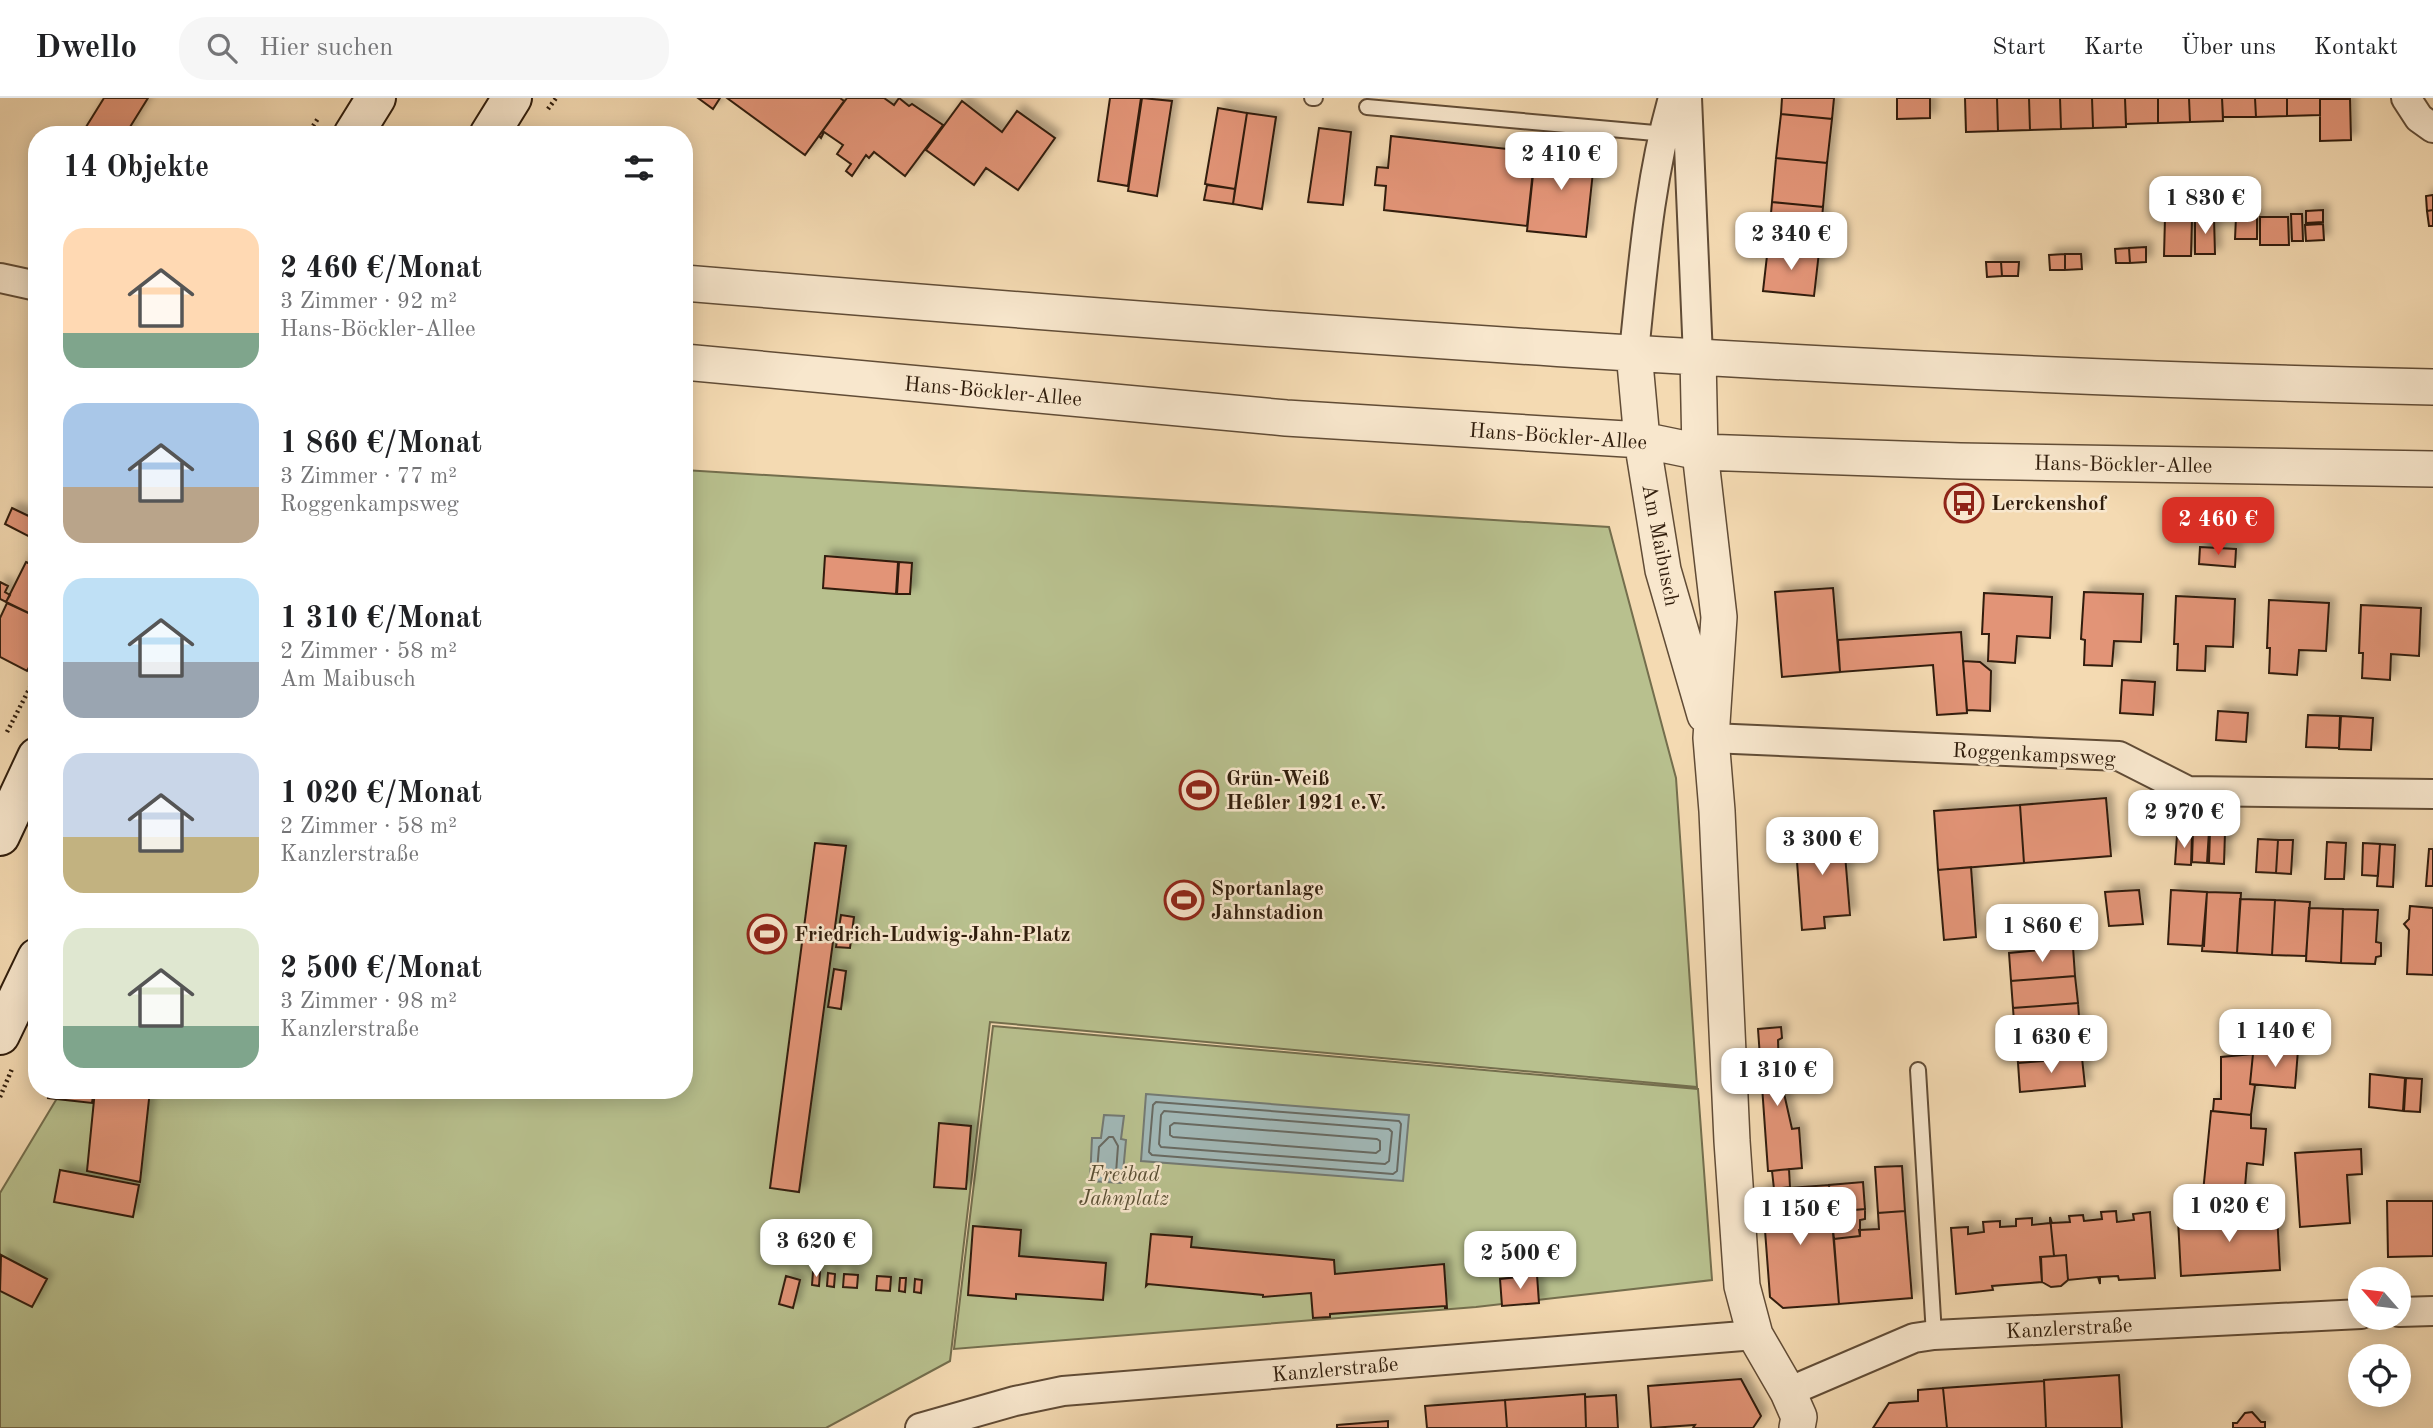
<!DOCTYPE html>
<html lang="de">
<head>
<meta charset="utf-8">
<style>
	:root { --surface:#fff; --page:#f6f6f6; --text:#202124; --muted:#757577; --line:#e0e0e0; --accent:#d93025 }
	body { margin:0; font-family:"Old Standard TT",serif; background:var(--page); color:var(--text); height:100vh; display:flex; flex-direction:column; font-size:26px; white-space:nowrap }
	* { box-sizing:border-box; margin:0 }
	p { font-size:23px; color:var(--muted) }
	.icon { flex:none; width:38px; height:38px; fill:none; stroke:currentColor; stroke-width:2; stroke-linecap:round; stroke-linejoin:round }
	.map { position:relative; flex:1; overflow:hidden }
	.panel { position:absolute; left:28px; top:28px; width:665px; height:973px; display:flex; flex-direction:column; background:var(--surface); border-radius:28px; box-shadow:0 4px 18px #0003 }
	.panel>* { flex:none }
	.needle { width:46px; rotate:298deg }
	.buttons { position:absolute; left:2348px; top:1169px; display:grid; gap:14px }
	.buttons a { display:grid; place-items:center; width:63px; height:63px; border-radius:50%; background:var(--surface); box-shadow:0 4px 18px #0003; font-size:35px }
	.price { position:absolute; translate:-50% -60px; padding:0 16px; border-radius:14px; background:#fff; color:#222; font-size:23px; line-height:46px; filter:drop-shadow(0 2px 4px #0008) }
	.price::after { content:''; position:absolute; left:50%; top:42px; width:21px; height:16px; margin-left:-10px; background:inherit; clip-path:polygon(0 0,100% 0,50% 100%) }
	.price.selected { background:var(--accent); color:#fff }
	ul { padding:0; list-style:none }
	li { display:flex; align-items:center; gap:21px; height:175px; padding:0 35px }
	li span { display:grid; place-items:center; flex:none; width:196px; height:140px; border-radius:21px; color:#555 }
	li>.icon { margin-inline-start:auto }
	span .icon { width:84px; height:84px; fill:#fffc; stroke-width:1 }
	li b { font-size:30px }
	h2 { display:flex; justify-content:space-between; align-items:center; height:84px; padding:0 35px; font-size:30px }
	header { display:flex; align-items:center; gap:42px; box-sizing:border-box; height:98px; padding:0 35px; background:var(--surface); border-bottom:2px solid var(--line) }
	header strong { font-size:33px }
	nav { display:flex; gap:38px; margin-inline-start:auto; font-size:24px }
	.search { width:490px; height:63px; background:var(--page); display:flex; align-items:center; gap:18px; box-sizing:border-box; padding:0 24px; border-radius:28px; color:var(--muted); font-size:26px }
	.map>svg:first-child { display:block }
	.green { fill:#b8c08e; stroke:#746e4d; stroke-width:2 }
	.water { fill:#a1b8b7; stroke:#747a73; stroke-width:2 }
	.lines { fill:none; stroke-linecap:round; stroke-linejoin:round }
	.shore { stroke:#686a62; stroke-width:2 }
	.building { fill:#e29477; stroke:#301d0c; stroke-width:2; filter:url(#shadow) }
	.service-casing { stroke:#614c36; stroke-width:18 }
	.minor-casing { stroke:#614c36; stroke-width:32 }
	.tertiary-casing { stroke:#614c36; stroke-width:38 }
	.secondary-casing { stroke:#301d0c; stroke-width:42 }
	.path { stroke:#301d0c; stroke-width:4.5; stroke-dasharray:2 3.5; stroke-linecap:butt }
	.service { stroke:#f8e7cd; stroke-width:14 }
	.minor { stroke:#f8e7cd; stroke-width:28 }
	.tertiary { stroke:#f8e7cd; stroke-width:35 }
	.secondary { stroke:#f8e7cd; stroke-width:38 }
	.labels { text-anchor:middle; stroke-width:5; stroke-linejoin:round; paint-order:stroke }
	.street-label { font-size:21px; fill:#301d0c; stroke:#f8e7cd }
	.poi-label { font-size:21px; font-weight:bold; fill:#301d0c; stroke:#f8e7cd; text-anchor:start }
	.park-label { font-size:21px; font-style:italic; fill:#594e33; stroke:#f8e7cd }
</style>
</head>
<body>
<header>
<strong>Dwello</strong>
<div class="search"><svg class="icon" aria-label="search" viewBox="0 0 24 24"><circle cx="10" cy="10" r="6"/><path d="M15 15l6 6"/></svg>Hier suchen</div>
<nav><a>Start</a><a>Karte</a><a>Über uns</a><a>Kontakt</a></nav>
</header>
<div class="map">
<svg width="2433" height="1330" viewBox="0 0 2433 1330">
	<defs>
		<filter id="shadow"><feDropShadow dx="6" dy="-6" stdDeviation="3.5" flood-color="#0004"/></filter>
	</defs>
	<rect width="100%" height="100%" fill="#f4dab2"/>
	<filter id="stains"><feTurbulence type="fractalNoise" baseFrequency=".00286" numOctaves="4"/><feColorMatrix values="0 0 0 0 .2 0 0 0 0 .09 0 0 0 0 .02 0 0 0 .5 -.17"/></filter>
	<radialGradient id="worn" r=".72"><stop offset=".6" stop-color="#630" stop-opacity="0"/><stop offset="1" stop-color="#630" stop-opacity=".3"/></radialGradient>
	<path class="green" d="M684,372L1609,429L1676,680L1697,989L990,924L950,1263L826,1330H0V1095L62,992H684Z
		M993,928L1698,991L1712,1182L1476,1209L954,1251Z"/>
	<path class="water" d="M1146,996L1409,1017L1403,1083L1141,1063Z
		M1104,1017L1124,1018L1121,1041L1126,1042L1122,1085L1090,1083L1092,1040H1101Z"/>
	<g class="lines">
		<path class="shore" d="M1156,1004L1399,1023L1401,1026L1397,1073L1393,1076L1152,1057L1149,1054L1153,1007Z
			M1164,1013L1389,1031L1392,1034L1389,1063L1385,1066L1161,1049L1159,1046L1161,1017Z
			M1174,1025L1377,1041L1380,1043V1052L1376,1055L1173,1039L1170,1037V1028Z
			M1109,1039H1113L1118,1048L1116,1075L1113,1077L1100,1076L1097,1073L1099,1049Z"/>
	</g>
	<path class="building" d="M104,0H148L125,37H81Z
		M698,0H720L713,11Z
		M727,0H840L844,3L805,57Z
		M847,0H884L894,7L899,0L909,8L912,6L943,27L905,78L874,54L869,60L866,57L852,78L846,73L851,66L837,56L843,47L824,34L821,40L819,38Z
		M1110,0H1141L1128,88L1098,83Z
		M1142,0L1172,3L1157,98L1128,93Z
		M1782,0H1834L1832,21L1781,16Z
		M1897,0H1930V20L1897,21Z
		M1965,0H1997L1998,33L1966,34Z
		M1997,0H2029L2030,32L1998,33Z
		M2029,0H2060L2061,31L2030,32Z
		M2060,0H2092L2093,30L2061,31Z
		M2092,0H2125L2126,29L2093,30Z
		M2125,0H2158V25L2126,26Z
		M2158,0H2189L2190,24L2158,25Z
		M2189,0H2222L2223,23L2190,24Z
		M2222,0H2255L2256,19H2223Z
		M2255,0H2287V18L2256,19Z
		M2287,0H2320V17L2287,18Z
		M2320,1H2350L2351,42L2320,43Z
		M962,3L1002,34L1017,13L1055,40L1018,92L986,70L974,87L926,52Z
		M1218,10L1247,15L1235,91L1205,86Z
		M1247,15L1276,19L1262,111L1233,106Z
		M1781,16L1832,21L1827,65L1776,60Z
		M1319,30L1351,34L1343,107L1308,104Z
		M1391,38L1535,54L1527,128L1384,112L1386,88L1375,87L1377,69L1388,70Z
		M1536,49L1595,55L1586,139L1527,133Z
		M1776,60L1827,65L1823,109L1772,104Z
		M1207,87L1235,91L1233,106L1204,102Z
		M2433,97V112L2427,113L2426,98Z
		M1772,104L1823,109L1819,154L1768,149Z
		M2323,112V124L2306,125V113Z
		M2433,112V128H2429L2427,113Z
		M2291,116H2302L2303,143H2292Z
		M2236,119H2257V141H2235Z
		M2260,119H2288L2289,147H2260Z
		M2165,120L2192,121L2191,158H2164Z
		M2195,120H2214L2215,156H2195Z
		M2323,126L2324,142L2306,143L2305,127Z
		M1768,149L1819,154L1814,198L1763,193Z
		M2146,149V164L2130,165L2129,150Z
		M2129,150L2130,165H2116L2115,151Z
		M2065,156V172H2050L2049,157Z
		M2065,156H2081L2082,171L2065,172Z
		M1986,164H2001L2002,178L1987,179Z
		M2001,164H2019L2018,178H2002Z
		M12,410L37,422V431L32,440L5,426Z
		M2200,449L2236,451L2235,469L2199,466Z
		M825,458L898,464L896,496L823,490Z
		M26,464L37,469V519L6,504Z
		M899,464L912,465L910,496H897Z
		M0,484L8,488L5,494L10,497L6,504L0,501Z
		M1833,490L1840,574L1782,579L1775,494Z
		M2084,494L2143,496L2141,544L2114,543L2112,568L2084,567L2085,542L2081,541Z
		M1984,495L2052,499L2050,540L2017,538L2015,565L1988,563L1989,536H1982Z
		M2176,498L2235,501L2233,549L2206,548L2205,573L2177,572L2178,546H2174Z
		M2269,502L2329,505L2326,553L2299,552L2297,577L2269,575L2270,550H2267Z
		M7,505L37,519V554L27,573L0,559V520Z
		M2361,507L2421,510L2419,558L2391,556L2390,582L2362,580L2363,555H2359Z
		M1961,534L1967,615L1937,617L1933,567L1840,574L1838,542Z
		M1963,563L1980,564L1991,573L1990,613L1967,612Z
		M2122,582L2155,584L2153,617L2120,615Z
		M2218,613L2248,615L2246,644L2216,642Z
		M2308,617L2340,618L2339,650L2306,649Z
		M2341,618L2373,620L2371,652L2339,651Z
		M2106,700L2111,758L2024,765L2020,707Z
		M2020,707L2024,765L1938,772L1934,713Z
		M1843,732L1850,817L1824,819L1825,830L1802,832L1795,736Z
		M2193,732L2209,733L2207,765L2192,764Z
		M2210,733L2225,734L2224,766L2209,765Z
		M2177,737H2192L2191,767L2175,766Z
		M2258,741L2278,742L2276,775L2256,774Z
		M2278,742H2293L2291,776L2276,775Z
		M2327,744L2346,745L2344,781H2325Z
		M815,745L846,748L799,1094L770,1090Z
		M2363,745L2380,746L2378,778L2362,777Z
		M2380,746L2395,747L2393,789L2377,788Z
		M2429,751H2433V788H2426Z
		M1971,769L1976,839L1944,842L1938,772Z
		M2139,792L2143,826L2109,828L2105,794Z
		M2171,792L2207,794L2204,848L2168,846Z
		M2207,794L2241,795L2237,855L2202,853Z
		M2240,801L2275,802L2272,857L2237,855Z
		M2275,802L2310,804L2306,858L2272,857Z
		M2410,808L2433,810V877L2407,876L2409,832L2404,826L2409,821Z
		M2309,810L2343,811L2341,865L2306,863Z
		M2343,811L2378,812L2376,844L2381,845V858L2376,859L2375,866L2341,865Z
		M841,817L854,819L850,850L836,849Z
		M2073,849L2075,878L2011,883L2009,855Z
		M834,871L846,873L841,911L828,909Z
		M2075,878L2078,905L2013,910L2011,883Z
		M2078,905L2080,933L2015,938L2013,910Z
		M1781,929L1782,940L1778,942L1779,973L1792,1031L1799,1030L1802,1070L1768,1073L1758,931Z
		M2080,933L2082,960L2018,965L2015,938Z
		M2298,952L2295,990L2250,986L2253,956Z
		M2253,956L2250,986L2255,987L2251,1017L2213,1013L2214,1001H2221V959Z
		M2082,960L2085,988L2020,994L2018,965Z
		M2370,976L2405,980L2403,1013L2369,1009Z
		M2406,980L2422,981L2420,1014L2404,1013Z
		M49,992H94L92,1005L48,1000Z
		M95,992H150L140,1084L87,1073Z
		M2211,1013L2251,1017V1030L2266,1031L2263,1067L2247,1065L2243,1113L2201,1115Z
		M939,1025L971,1028L966,1091L934,1089Z
		M2361,1051L2362,1076L2347,1077L2350,1125L2300,1129L2295,1055Z
		M1902,1068L1905,1113L1878,1115L1875,1069Z
		M1789,1071L1790,1089L1774,1091L1772,1073Z
		M60,1072L139,1087L133,1119L54,1104Z
		M1863,1084L1865,1111L1831,1114L1829,1087Z
		M1829,1087L1839,1206L1783,1210L1770,1199L1762,1092Z
		M2387,1103H2433V1158L2388,1159Z
		M1865,1111V1121L1860,1122V1138L1834,1141L1831,1114Z
		M1905,1113L1912,1200L1839,1206L1834,1141L1860,1138L1859,1132L1879,1131L1878,1115Z
		M2116,1113L2117,1124L2134,1122L2133,1116L2150,1114L2155,1180L2119,1182L2118,1178L2100,1179V1186L2098,1179L2068,1182L2066,1157L2054,1158L2050,1119L2052,1125L2070,1124L2069,1118L2083,1117L2084,1123L2102,1121L2101,1114Z
		M2249,1113V1118L2277,1116L2280,1172L2181,1178L2178,1122L2205,1120V1115Z
		M2050,1119L2054,1158L2040,1159L2042,1184L1992,1188L1993,1192L1956,1196L1951,1130L1968,1129V1136L1984,1134L1983,1124L2000,1123V1129L2016,1128V1121L2032,1120V1127L2050,1125Z
		M973,1128L1021,1132L1019,1158L1106,1165L1103,1202L1016,1196V1201L968,1197Z
		M1151,1136L1192,1139L1191,1149L1334,1162L1335,1176L1444,1166L1447,1210H1445V1208L1330,1216V1219L1313,1220L1311,1195L1263,1199V1197L1148,1186L1146,1188Z
		M1,1157L47,1181L32,1209L0,1193Z
		M2066,1157L2068,1182L2061,1188L2051,1189L2042,1184L2041,1159Z
		M813,1174H820L819,1188L812,1187Z
		M828,1175L835,1176L834,1189L827,1188Z
		M844,1176L858,1177L857,1190L843,1189Z
		M1537,1177L1539,1205L1502,1208L1500,1181Z
		M786,1178L800,1182L793,1210L779,1206Z
		M877,1178L891,1179L890,1193L876,1192Z
		M900,1180H906L905,1194L899,1193Z
		M915,1181L922,1182L921,1195L914,1194Z
		M2119,1277L2122,1330H2046L2044,1282Z
		M1741,1281L1761,1318L1753,1330H1693L1695,1327L1651,1330L1648,1288Z
		M2044,1283L2046,1330H1947L1943,1290Z
		M1943,1290L1947,1330H1873L1889,1305L1918,1303V1292Z
		M1585,1296L1586,1330H1507L1505,1302Z
		M1616,1297L1618,1330H1586L1585,1299Z
		M1505,1302L1507,1330H1427L1425,1308Z
		M2252,1314L2261,1324H2265V1330H2233V1325H2237L2245,1315Z
		M1388,1323V1330H1337V1327Z"/>
	<g class="lines">
		<defs>
			<path id="service" d="M1312,0H1315
				M1367,9L1666,36
				M1918,972L1934,1237"/>
			<path id="minor" d="M1687,0L1698,259
				M2406,0L2419,20L2433,30
				M0,180L37,188
				M1634,254C1643,169 1649,83 1673,0
				M1711,640L2119,658L2188,693L2433,696
				M2399,1214L2433,1213
				M1788,1294L1914,1240L1934,1237L2361,1216
				M920,1330L1015,1303L1063,1293L1755,1237"/>
			<path id="tertiary" d="M684,185C1266,233 1849,277 2433,289
				M1634,254L1642,342L1663,472L1705,617
				M1698,259L1700,354L1719,519L1711,640L1717,713L1732,1043L1742,1188L1755,1237L1788,1294L1799,1319L1797,1330
				M684,264L1286,320L1642,342L1700,354L1960,363L2433,371"/>
			<path id="secondary" d="M353,37L376,0
				M489,37L512,0
				M0,738L37,659
				M0,937L37,860"/>
		</defs>
		<use href="#service" class="service-casing"/>
		<use href="#minor" class="minor-casing"/>
		<use href="#tertiary" class="tertiary-casing"/>
		<use href="#secondary" class="secondary-casing"/>
		<path class="path" d="M548,11L556,0
			M307,37L319,19
			M7,634L37,576
			M0,999L12,971"/>
		<use href="#service" class="service"/>
		<use href="#minor" class="minor"/>
		<use href="#tertiary" class="tertiary"/>
		<use href="#secondary" class="secondary"/>
	</g>
	<defs>
		<symbol id="bus-ring" viewBox="-11 -11 22 22"><circle r="9.5" fill="#f8e7cd" stroke="#8f2418" stroke-width="1.5"/><path d="M-5-6H5V4H4V6H2V4H-2V6H-4V4H-5ZM-3.5-4V0h7V-4ZM-3.5 1.2v1.5H-2V1.2ZM2 1.2v1.5H3.5V1.2Z" fill="#8f2418"/></symbol>
		<symbol id="stadium-ring" viewBox="-11 -11 22 22"><circle r="9.5" fill="#f8e7cd" stroke="#8f2418" stroke-width="1.5"/><path d="M0-5a6.5 5 0 1 0 0 10a6.5 5 0 1 0 0-10ZM-3.5-1.8h7v3.6h-7Z" fill="#8f2418"/></symbol>
	</defs>
	<g fill-rule="evenodd">
		<use href="#bus-ring" x="1942" y="383" width="44" height="44"/>
		<use href="#stadium-ring" x="1177" y="670" width="44" height="44"/>
		<use href="#stadium-ring" x="1162" y="780" width="44" height="44"/>
		<use href="#stadium-ring" x="745" y="814" width="44" height="44"/>
	</g>
	<g class="labels">
		<g class="street-label">
			<text transform="translate(993 293) rotate(5)" y="7">Hans-Böckler-Allee</text>
			<text transform="translate(1558 338) rotate(4)" y="7">Hans-Böckler-Allee</text>
			<text transform="translate(2123 366) rotate(1)" y="7">Hans-Böckler-Allee</text>
			<text transform="translate(1661 447) rotate(79)" y="7">Am Maibusch</text>
			<text transform="translate(2034 656) rotate(3)" y="7">Roggenkampsweg</text>
			<text transform="translate(2069 1230) rotate(-3)" y="7">Kanzlerstraße</text>
			<text transform="translate(1335 1271) rotate(-5)" y="7">Kanzlerstraße</text>
		</g>
		<g class="poi-label">
			<text x="1991" y="412">Lerckenshof</text>
			<text x="1226" y="687">Grün-Weiß<tspan x="1226" dy="24">Heßler 1921 e.V.</tspan></text>
			<text x="1211" y="797">Sportanlage<tspan x="1211" dy="24">Jahnstadion</tspan></text>
			<text x="794" y="843">Friedrich-Ludwig-Jahn-Platz</text>
		</g>
		<g class="park-label">
			<text x="1124" y="1083">Freibad<tspan x="1124" dy="24">Jahnplatz</tspan></text>
		</g>
	</g>
	<rect width="100%" height="100%" filter="url(#stains)"/>
	<rect width="100%" height="100%" fill="url(#worn)"/>
</svg>
<div class="buttons">
<a><svg class="needle" viewBox="-14 -14 28 28"><path d="M0-13l5 13h-10z" fill="#e53935"/><path d="M0 13l5-13h-10z" fill="#757577"/></svg></a>
<a><svg class="icon" aria-label="locate" viewBox="0 0 24 24"><circle cx="12" cy="12" r="6"/><path d="M12 2v4M12 18v4M2 12h4M18 12h4"/></svg></a>
</div>
<b class="price" style="left:1561px;top:94px">2 410 €</b>
<b class="price" style="left:2205px;top:138px">1 830 €</b>
<b class="price" style="left:1791px;top:174px">2 340 €</b>
<b class="price selected" style="left:2218px;top:459px">2 460 €</b>
<b class="price" style="left:2184px;top:752px">2 970 €</b>
<b class="price" style="left:1822px;top:779px">3 300 €</b>
<b class="price" style="left:2042px;top:866px">1 860 €</b>
<b class="price" style="left:2275px;top:971px">1 140 €</b>
<b class="price" style="left:2051px;top:977px">1 630 €</b>
<b class="price" style="left:1777px;top:1010px">1 310 €</b>
<b class="price" style="left:2229px;top:1146px">1 020 €</b>
<b class="price" style="left:1800px;top:1149px">1 150 €</b>
<b class="price" style="left:816px;top:1181px">3 620 €</b>
<b class="price" style="left:1520px;top:1193px">2 500 €</b>
<section class="panel">
<h2>14 Objekte<svg class="icon" aria-label="filters" viewBox="0 0 24 24"><path d="M4 7h16M4 17h16"/><circle cx="9" cy="7" r="2"/><circle cx="15" cy="17" r="2"/></svg></h2>
<ul>
<li><span style="background:linear-gradient(#ffd9b3 75%,#7fa58c 0)"><svg class="icon" aria-label="home" viewBox="0 0 24 24"><path d="M3 11l9-7 9 7M6 9v11h12V9"/></svg></span><div><b>2 460 €/Monat</b><p>3 Zimmer · 92 m²</p><p>Hans-Böckler-Allee</p></div></li>
<li><span style="background:linear-gradient(#a9c7e8 60%,#b9a48a 0)"><svg class="icon" aria-label="home" viewBox="0 0 24 24"><path d="M3 11l9-7 9 7M6 9v11h12V9"/></svg></span><div><b>1 860 €/Monat</b><p>3 Zimmer · 77 m²</p><p>Roggenkampsweg</p></div></li>
<li><span style="background:linear-gradient(#bfe0f5 60%,#9aa5b1 0)"><svg class="icon" aria-label="home" viewBox="0 0 24 24"><path d="M3 11l9-7 9 7M6 9v11h12V9"/></svg></span><div><b>1 310 €/Monat</b><p>2 Zimmer · 58 m²</p><p>Am Maibusch</p></div></li>
<li><span style="background:linear-gradient(#c9d6e8 60%,#c2b280 0)"><svg class="icon" aria-label="home" viewBox="0 0 24 24"><path d="M3 11l9-7 9 7M6 9v11h12V9"/></svg></span><div><b>1 020 €/Monat</b><p>2 Zimmer · 58 m²</p><p>Kanzlerstraße</p></div></li>
<li><span style="background:linear-gradient(#dfe7d0 70%,#7fa58c 0)"><svg class="icon" aria-label="home" viewBox="0 0 24 24"><path d="M3 11l9-7 9 7M6 9v11h12V9"/></svg></span><div><b>2 500 €/Monat</b><p>3 Zimmer · 98 m²</p><p>Kanzlerstraße</p></div></li>
</ul>
</section>
</div>
</body>
</html>
